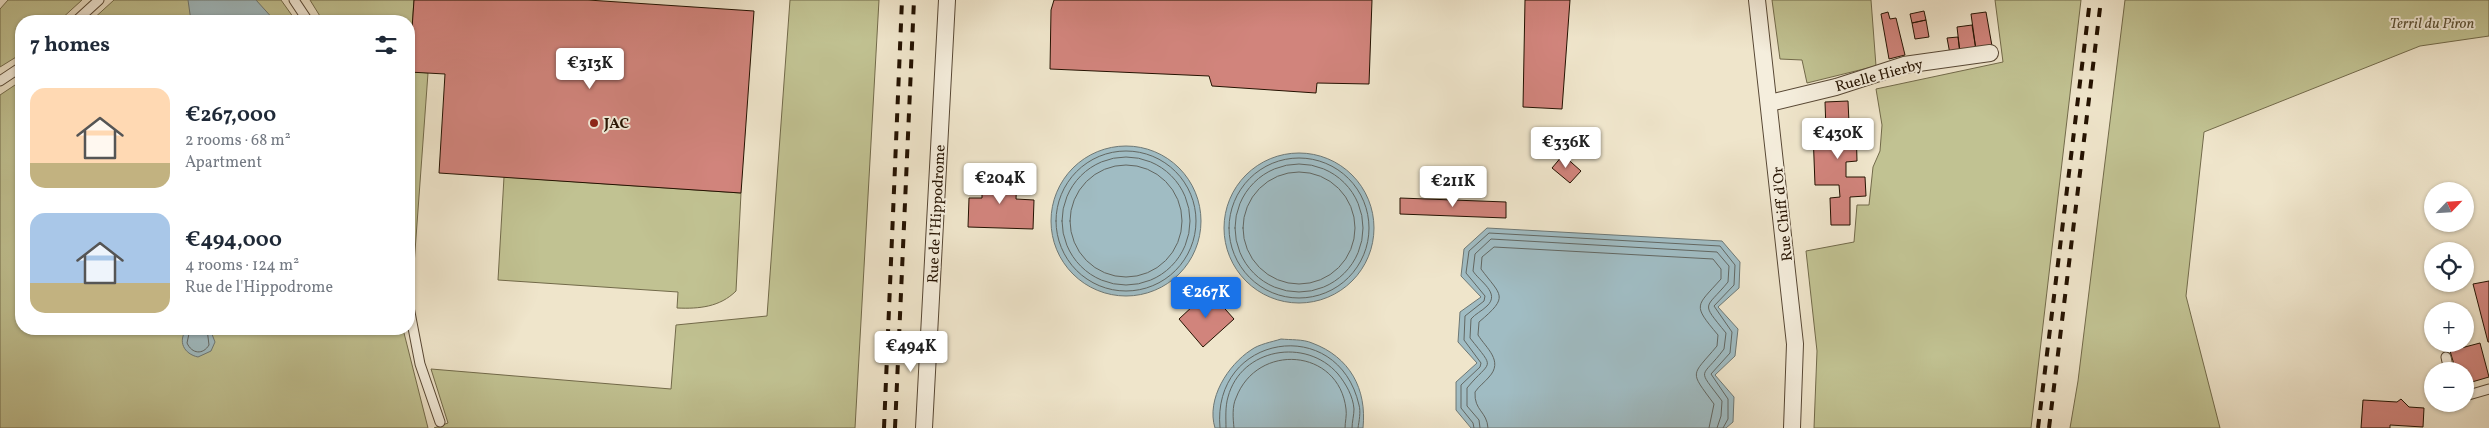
<!DOCTYPE html>
<html lang="en">
<head>
<meta charset="utf-8">
<style>
	:root { --surface:#fff; --page:#f2f2f3; --text:#1f2937; --muted:#747a83; --accent:#1a73e8 }
	body { margin:0; font-family:Vollkorn,serif; background:var(--page); color:var(--text); height:100vh; display:flex; flex-direction:column; font-size:19px; white-space:nowrap }
	* { box-sizing:border-box; margin:0 }
	p { font-size:16px; color:var(--muted) }
	.icon { flex:none; width:28px; height:28px; fill:none; stroke:currentColor; stroke-width:2; stroke-linecap:round; stroke-linejoin:round }
	.map { position:relative; flex:1; overflow:hidden }
	.sheet { position:absolute; left:15px; top:15px; width:400px; height:320px; display:flex; flex-direction:column; background:var(--surface); border-radius:20px; box-shadow:0 1px 4px #0004 }
	.sheet>* { flex:none }
	.needle { width:32px; rotate:65deg }
	.controls { position:absolute; left:2424px; top:182px; display:grid; gap:10px }
	.controls a { display:grid; place-items:center; width:50px; height:50px; border-radius:50%; background:var(--surface); box-shadow:0 1px 4px #0004; font-size:25px }
	.price { position:absolute; translate:-50% -42px; padding:0 11px; border-radius:5px; background:#fff; color:#222; font-size:16px; line-height:32px; filter:drop-shadow(0 1px 2px #0008) }
	.price::after { content:''; position:absolute; left:50%; top:30px; width:15px; height:11px; margin-left:-8px; background:inherit; clip-path:polygon(0 0,100% 0,50% 100%) }
	.price.active { background:var(--accent); color:#fff }
	ul { padding:0; list-style:none }
	li { display:flex; align-items:center; gap:15px; height:125px; padding:0 15px }
	li span { display:grid; place-items:center; flex:none; width:140px; height:100px; border-radius:15px; color:#555 }
	li>.icon { margin-inline-start:auto }
	span .icon { width:60px; height:60px; fill:#fffc; stroke-width:1 }
	li b { font-size:21px }
	h2 { display:flex; justify-content:space-between; align-items:center; height:60px; padding:0 15px; font-size:21px }
	.map>svg:first-child { display:block }
	.green { fill:#c1c292; stroke:#726a4a }
	.water { fill:#a0bcc3; stroke:#6e7875 }
	.lines { fill:none; stroke-linecap:round; stroke-linejoin:round }
	.shore { stroke:#626762; stroke-width:1 }
	.building { fill:#d1847c; stroke:#241201 }
	.service-casing { stroke:#574734; stroke-width:11 }
	.minor-casing { stroke:#574734; stroke-width:18 }
	.service { stroke:#f5eedd; stroke-width:9 }
	.minor { stroke:#f5eedd; stroke-width:16 }
	.rail { stroke:#241201; stroke-width:4; stroke-dasharray:9 9; stroke-linecap:butt }
	.poi-dot { fill:#8f2418; stroke:#f5eedd; stroke-width:2 }
	.labels { text-anchor:middle; stroke-width:4; stroke-linejoin:round; paint-order:stroke }
	.park-label { font-size:15px; font-style:italic; fill:#5b5034; stroke:#f5eedd }
	.street-label { font-size:15px; fill:#241201; stroke:#f5eedd }
	.poi-label { font-size:15px; font-weight:bold; fill:#241201; stroke:#f5eedd; text-anchor:start }
</style>
</head>
<body>
<div class="map">
<svg width="2489" height="428" viewBox="0 0 2489 428">
	<rect width="100%" height="100%" fill="#efe5cb"/>
	<filter id="stains"><feTurbulence type="fractalNoise" baseFrequency=".004" numOctaves="4"/><feColorMatrix values="0 0 0 0 .2 0 0 0 0 .09 0 0 0 0 .02 0 0 0 .5 -.17"/></filter>
	<radialGradient id="worn" r=".72"><stop offset=".6" stop-color="#630" stop-opacity="0"/><stop offset="1" stop-color="#630" stop-opacity=".3"/></radialGradient>
	<path class="green" d="M8,0H82L59,21H21V54L0,67V9Z
		M114,0H281L296,21H91Z
		M310,0H414L409,71L428,73L414,265L409,238V21H323Z
		M790,0H879L855,428H434L448,423L431,369L671,389L676,325L767,316Z
		M1772,0H1871L1876,66L1807,83L1802,60L1780,59Z
		M1995,0H2081L2031,428H1814L1817,351L1806,251L1854,242L1857,205H1869L1873,167L1880,151L1882,125L1876,89L2003,62Z
		M2125,0H2489V36L2420,46L2204,132L2186,296L2220,428H2070L2078,381Z
		M21,81V329H403L428,428H0V95Z
		M504,177L741,193L736,291C720,307 699,309 677,308L678,292L498,280Z"/>
	<path class="water" d="M188,0H256L275,21H191Z
		M1051 221a75 75 0 1 1 150 0a75 75 0 1 1-150 0Z
		M1224 228a75 75 0 1 1 150 0a75 75 0 1 1-150 0Z
		M1487,228L1722,241L1740,262L1739,288L1718,307L1738,329L1735,356L1715,375L1734,397L1733,422L1726,428H1471L1456,410V382L1477,363L1458,342L1460,312L1481,297L1461,276L1464,249Z
		M187,329H210L215,342L211,351L198,357C184,354 177,341 187,329Z
		M1281,339C1290,340 1303,339 1312,343C1350,357 1367,389 1363,428H1215C1206,399 1228,365 1251,350C1259,344 1272,342 1281,339Z"/>
	<g class="lines">
		<path class="shore" d="M1056 221a70 70 0 1 1 140 0a70 70 0 1 1-140 0Z
			M1062 221a64 64 0 1 1 128 0a64 64 0 1 1-128 0Z
			M1229 228a70 70 0 1 1 140 0a70 70 0 1 1-140 0Z
			M1235 228a64 64 0 1 1 128 0a64 64 0 1 1-128 0Z
			M1070 221a56 56 0 1 1 112 0a56 56 0 1 1-112 0Z
			M1243 228a56 56 0 1 1 112 0a56 56 0 1 1-112 0Z
			M190,329L187,343C192,354 203,355 209,345L207,329
			M1220,428C1211,334 1338,313 1359,405C1361,412 1359,421 1358,428
			M1226,428C1226,419 1225,407 1228,397C1241,348 1306,337 1338,374C1346,384 1353,396 1354,409C1354,415 1352,422 1352,428
			M1234,428C1233,419 1232,406 1236,398C1257,342 1339,348 1346,409C1347,415 1345,422 1345,428
			M1474,428L1473,423L1461,408V385L1480,367L1481,363L1464,340L1465,316L1484,301L1485,296L1466,273L1469,251L1489,233L1720,246L1735,265L1734,285L1714,306L1732,332L1730,353L1711,374L1728,399V419L1723,428
			M1480,428L1479,420L1467,406V388C1491,359 1496,371 1470,338L1471,319C1475,314 1482,311 1487,306C1501,293 1479,281 1473,271L1475,254L1491,239L1717,252L1729,266L1728,282C1705,310 1700,301 1726,333L1724,349C1701,380 1696,366 1722,401L1721,416L1717,428
			M1488,428C1487,411 1474,411 1475,392C1479,386 1485,382 1489,377C1504,361 1486,348 1478,335L1479,322C1510,296 1501,296 1481,269L1482,257L1494,247L1713,259L1721,269V279C1696,307 1692,304 1718,335L1717,346C1691,377 1689,370 1714,404L1709,428"/>
	</g>
	<path class="building" d="M414,0H588L754,11L741,193L439,173L445,74L409,72Z
		M1054,0H1372L1369,84L1317,83L1316,93L1212,86L1209,76L1050,69L1051,10Z
		M1525,0H1570L1562,109L1523,107Z
		M1924,11L1926,20L1912,23L1910,14Z
		M1888,12L1890,19L1896,18L1905,55L1889,59L1881,14Z
		M1986,12L1992,46L1976,50L1971,14Z
		M1926,20L1929,37L1915,39L1912,23Z
		M1972,25L1976,50L1960,53L1957,27Z
		M1958,37L1960,53L1950,54L1947,38Z
		M1848,101L1849,123H1856L1857,161L1846,162V177H1865L1866,196L1850,197V225H1831L1830,198L1840,197L1839,185H1815L1813,132L1826,130L1825,102Z
		M1563,155L1581,171L1570,183L1552,168Z
		M982,173L1017,174L1016,199L1034,200L1033,229L968,227L969,198H982Z
		M1400,198L1506,202V218L1400,214Z
		M2489,281V342H2488L2473,284Z
		M1209,291L1234,319L1203,347L1179,319Z
		M2480,343L2489,377L2465,384V371H2456L2450,351Z
		M2401,399L2409,407L2424,408L2423,427L2390,425V428H2361L2363,400L2397,402Z"/>
	<g class="lines">
		<defs>
			<path id="service" d="M294,0L308,21
				M76,21L99,0
				M0,81L21,67
				M409,307L420,364L440,422
				M2446,357L2449,371
				M2465,396L2489,389"/>
			<path id="minor" d="M1757,0L1795,344L1792,428
				M1770,103L1836,87L1904,65L1990,53
				M924,428L947,0"/>
		</defs>
		<use href="#service" class="service-casing"/>
		<use href="#minor" class="minor-casing"/>
		<use href="#service" class="service"/>
		<use href="#minor" class="minor"/>
		<path class="rail" d="M884,428L902,0
			M895,428L914,0
			M2038,428L2090,0
			M2049,428L2101,0"/>
	</g>
	<circle class="poi-dot" cx="594" cy="123" r="5"/>
	<g class="labels">
		<g class="park-label">
			<text x="2432" y="28">Terril du Piron</text>
		</g>
		<g class="street-label">
			<text transform="translate(1879 75) rotate(-15)" y="5">Ruelle Hierby</text>
			<text transform="translate(936 214) rotate(-87)" y="5">Rue de l'Hippodrome</text>
			<text transform="translate(1782 214) rotate(-96)" y="5">Rue Chiff d'Or</text>
		</g>
		<g class="poi-label">
			<text x="604" y="128">JAC</text>
		</g>
	</g>
	<rect width="100%" height="100%" filter="url(#stains)"/>
	<rect width="100%" height="100%" fill="url(#worn)"/>
</svg>
<div class="controls">
<a><svg class="needle" viewBox="-14 -14 28 28"><path d="M0-13l5 13h-10z" fill="#e53935"/><path d="M0 13l5-13h-10z" fill="#747a83"/></svg></a>
<a><svg class="icon" aria-label="locate" viewBox="0 0 24 24"><circle cx="12" cy="12" r="6"/><path d="M12 2v4M12 18v4M2 12h4M18 12h4"/></svg></a>
<a>+</a>
<a>−</a>
</div>
<b class="price" style="left:590px;top:90px">€313K</b>
<b class="price" style="left:1838px;top:160px">€430K</b>
<b class="price" style="left:1566px;top:169px">€336K</b>
<b class="price" style="left:1000px;top:205px">€204K</b>
<b class="price" style="left:1453px;top:208px">€211K</b>
<b class="price active" style="left:1206px;top:319px">€267K</b>
<b class="price" style="left:911px;top:373px">€494K</b>
<section class="sheet">
<h2>7 homes<svg class="icon" aria-label="filters" viewBox="0 0 24 24"><path d="M4 7h16M4 17h16"/><circle cx="9" cy="7" r="2"/><circle cx="15" cy="17" r="2"/></svg></h2>
<ul>
<li><span style="background:linear-gradient(#ffd9b3 75%,#c2b280 0)"><svg class="icon" aria-label="home" viewBox="0 0 24 24"><path d="M3 11l9-7 9 7M6 9v11h12V9"/></svg></span><div><b>€267,000</b><p>2 rooms · 68 m²</p><p>Apartment</p></div></li>
<li><span style="background:linear-gradient(#a9c7e8 70%,#c2b280 0)"><svg class="icon" aria-label="home" viewBox="0 0 24 24"><path d="M3 11l9-7 9 7M6 9v11h12V9"/></svg></span><div><b>€494,000</b><p>4 rooms · 124 m²</p><p>Rue de l'Hippodrome</p></div></li>
</ul>
</section>
</div>
</body>
</html>
